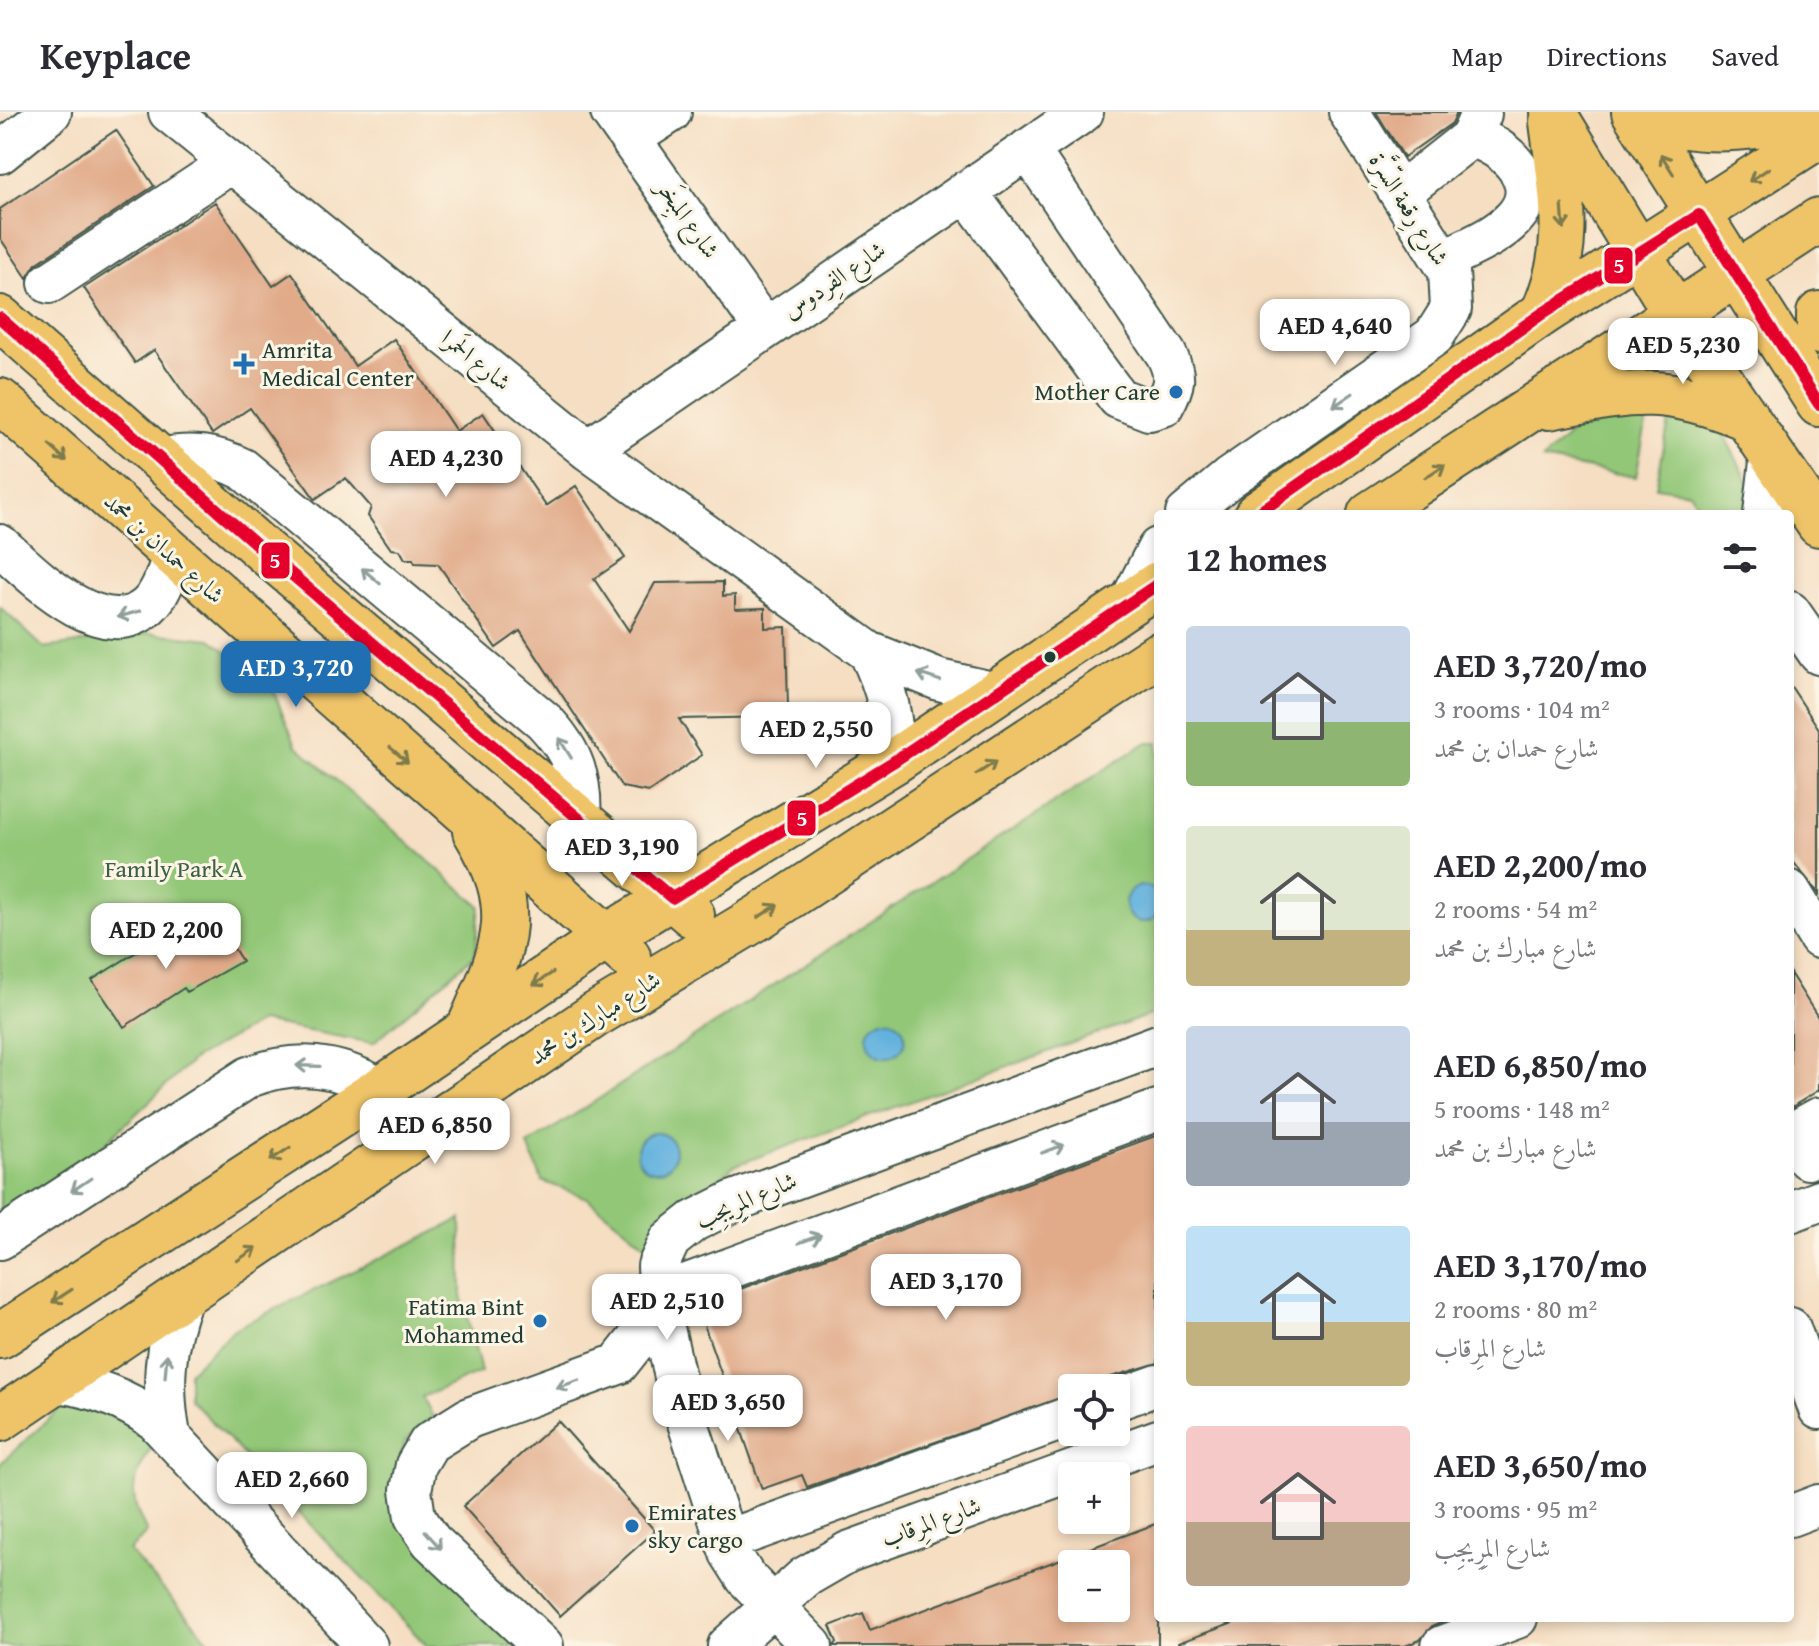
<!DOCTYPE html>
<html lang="en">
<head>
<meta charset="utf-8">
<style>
	:root { --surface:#fff; --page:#f7f7f7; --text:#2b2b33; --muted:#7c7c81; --line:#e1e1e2; --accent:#1f6fb2 }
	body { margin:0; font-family:"Gentium Book Plus",Amiri,serif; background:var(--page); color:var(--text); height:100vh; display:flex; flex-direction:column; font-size:30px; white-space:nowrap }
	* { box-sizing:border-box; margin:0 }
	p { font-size:26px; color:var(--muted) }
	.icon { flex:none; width:44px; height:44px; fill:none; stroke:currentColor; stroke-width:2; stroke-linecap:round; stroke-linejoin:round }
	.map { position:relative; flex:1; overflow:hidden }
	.drawer { position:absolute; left:1154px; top:398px; width:640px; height:1112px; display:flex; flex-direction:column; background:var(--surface); border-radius:8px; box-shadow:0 4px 12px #0003 }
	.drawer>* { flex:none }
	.tools { position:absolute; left:1058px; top:1262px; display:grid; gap:16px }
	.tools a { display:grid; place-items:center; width:72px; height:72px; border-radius:8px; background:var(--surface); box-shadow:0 4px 12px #0003; font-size:40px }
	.price { position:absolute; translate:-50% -68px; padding:0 18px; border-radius:16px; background:#fff; color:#222; font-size:26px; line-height:52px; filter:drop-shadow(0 2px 4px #0008) }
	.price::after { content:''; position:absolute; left:50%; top:48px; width:24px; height:18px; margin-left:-12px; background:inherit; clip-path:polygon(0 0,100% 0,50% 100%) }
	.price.active { background:var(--accent); color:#fff }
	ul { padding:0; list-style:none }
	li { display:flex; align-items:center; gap:24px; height:200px; padding:0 32px }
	li span { display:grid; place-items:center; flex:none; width:224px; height:160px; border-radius:8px; color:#555 }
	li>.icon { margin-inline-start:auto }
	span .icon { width:96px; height:96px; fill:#fffc; stroke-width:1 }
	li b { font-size:34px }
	h2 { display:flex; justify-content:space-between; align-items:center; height:96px; padding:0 32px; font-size:34px }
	header { display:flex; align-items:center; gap:48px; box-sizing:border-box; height:112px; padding:0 40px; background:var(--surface); border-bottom:2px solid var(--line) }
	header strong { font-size:38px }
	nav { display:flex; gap:44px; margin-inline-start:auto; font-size:28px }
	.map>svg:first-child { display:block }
	.green { fill:#93c778; stroke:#598256; stroke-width:2 }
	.water { fill:#64b2de; stroke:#427889; stroke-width:2 }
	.building { fill:#e1ab8a; fill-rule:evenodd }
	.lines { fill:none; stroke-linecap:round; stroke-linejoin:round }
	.minor-casing { stroke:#3f5549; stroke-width:44 }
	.major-casing { stroke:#3f5549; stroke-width:48 }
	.minor { stroke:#fff; stroke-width:40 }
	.major { stroke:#efc469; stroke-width:44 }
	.bus-1-casing { stroke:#fcf5e5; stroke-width:18 }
	.bus-1 { stroke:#e4002b; stroke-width:12 }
	.oneway { stroke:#7d7a4c }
	.oneway2 { stroke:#8f9e9a }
	.poi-dot { fill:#1f6fb2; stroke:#fcf5e5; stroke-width:3 }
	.bus-dot { fill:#1f3d34; stroke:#fcf5e5; stroke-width:3 }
	.labels { text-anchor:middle; stroke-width:6; stroke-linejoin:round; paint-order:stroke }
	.street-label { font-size:24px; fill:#1f3d34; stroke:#fcf5e5 }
	.poi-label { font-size:24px; fill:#1f3d34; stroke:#fcf5e5; text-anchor:start }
	.park-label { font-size:24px; fill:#3c6045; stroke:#fcf5e5 }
	.line-badge { stroke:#fcf5e5; stroke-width:3 }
	.badge-label { font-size:22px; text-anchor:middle; font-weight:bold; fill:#fff }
</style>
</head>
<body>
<header>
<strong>Keyplace</strong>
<nav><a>Map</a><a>Directions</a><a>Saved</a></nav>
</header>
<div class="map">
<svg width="1819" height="1534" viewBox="0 0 1819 1534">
	<rect width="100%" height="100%" fill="#fcf5e5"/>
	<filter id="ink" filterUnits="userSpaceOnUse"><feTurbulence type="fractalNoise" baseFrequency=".0125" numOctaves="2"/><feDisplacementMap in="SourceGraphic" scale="16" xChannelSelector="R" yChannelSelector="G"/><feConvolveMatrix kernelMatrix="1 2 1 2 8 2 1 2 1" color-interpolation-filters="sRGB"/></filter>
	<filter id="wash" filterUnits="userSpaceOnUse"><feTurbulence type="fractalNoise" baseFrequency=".006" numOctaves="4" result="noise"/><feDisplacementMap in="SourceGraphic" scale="32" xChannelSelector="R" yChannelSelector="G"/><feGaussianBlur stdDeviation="1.8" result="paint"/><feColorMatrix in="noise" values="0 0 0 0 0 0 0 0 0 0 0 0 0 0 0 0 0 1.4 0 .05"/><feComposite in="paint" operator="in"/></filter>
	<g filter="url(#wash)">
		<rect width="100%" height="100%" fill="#f5dec2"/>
		<path class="green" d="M1651,285L1636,365L1542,348L1590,303Z
			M1673,289L1723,321L1765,402H1704L1689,380L1656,375Z
			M0,495L44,536L149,521L211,527L271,574L296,633L480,794L475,843L373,931L260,910L194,947L0,1131Z
			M1147,630H1158V900L733,1054L649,1136L587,1086L542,1069L528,1033Z
			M461,1107L462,1184L481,1260L422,1285L433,1305L405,1329L395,1380L517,1534H427L189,1286V1260L234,1217Z
			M78,1287L149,1323L152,1335C131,1368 127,1385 147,1420L129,1439L214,1534H0V1352L63,1294Z"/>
		<path class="water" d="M1125 792a18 18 0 1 1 36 0a18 18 0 1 1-36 0Z
			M867 926a19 19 0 1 1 38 0a19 19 0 1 1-38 0Z
			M637 1040a19 19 0 1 1 38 0a19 19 0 1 1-38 0Z"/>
		<g id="blocks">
			<path class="building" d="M1376,0H1457L1452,11L1404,45Z
				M116,18L154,74L36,152L27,166L0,126V97Z
				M215,90L273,174L292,161L355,254L394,227L456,319L483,301L546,394L576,374L625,446L594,467L629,519L655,471L723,470V484L735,483V497L765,496V516L786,515L788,596L773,597V605L679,607L702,643L648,680L622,675L520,519L496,536L438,452L415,451L413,447H405L400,438L391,437L368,404L371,395L346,366L315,387L250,296L212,322L154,238L135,251L84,176Z
				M1790,573L1819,617V782L1790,746Z
				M213,804L242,849L187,880L184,876L124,915L92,868L149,832L155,840Z
				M1790,861L1819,907V978L1790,996Z
				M1158,1023V1251L1108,1266L1097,1276H1072V1282L807,1375L802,1363L762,1377L697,1193Z
				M558,1309L655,1419L560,1504L463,1394Z
				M1158,1411V1534H834L837,1530L830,1514L863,1501L870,1518ZM1072,1452H1116V1496H1072Z
				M1247,1506H1451L1433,1513L1420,1528L1405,1534H1178V1531Z"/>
		</g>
	</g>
	<g filter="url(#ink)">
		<use href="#blocks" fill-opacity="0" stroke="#3f5549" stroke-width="2"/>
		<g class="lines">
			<defs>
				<path id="minor" d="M169,0L588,338L869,540L939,568L992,580
					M611,0L764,216
					M631,26L671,0
					M0,41L51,0
					M966,79L1118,286L1149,298L1163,294C1175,273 1177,264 1166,242L1028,37
					M1400,81L1471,25L1481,2
					M1443,149C1466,136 1495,126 1513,107C1547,72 1505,33 1471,25
					M49,171L231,51
					M588,338L1083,0
					M160,347C190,340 215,343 243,357L544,609C573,639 583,668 580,710
					M1186,402L1229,366L1434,224L1451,197L1449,159L1349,0
					M1764,402L1771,341
					M0,433C32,462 103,535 148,494C162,481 167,461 173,444
					M1130,490L1158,436
					M1790,500L1819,542
					M869,540C887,576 895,610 893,650
					M1790,779L1819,826
					M1790,1022L1819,1006
					M1807,1047L1819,1041
					M1790,1100L1819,1089
					M0,1127L249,965C296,947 337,952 381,977
					M658,1183L1158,998
					M1790,1216L1819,1297
					M56,1270C94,1275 124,1286 155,1308L367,1534
					M1116,1288L1158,1273
					M170,1323C161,1275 164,1232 182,1186
					M1790,1404L1819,1393
					M725,1429L1072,1304
					M543,1534L431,1429L415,1405L411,1378L416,1353L429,1331L469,1306L618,1252L637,1228L658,1183
					M728,1534L805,1465L848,1440L1158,1328
					M812,1534L746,1466L730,1441L679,1283L660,1198L658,1154L670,1128L694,1109L734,1089L1158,933
					M1442,1534L1517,1506"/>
				<path id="major" d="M1553,0L1677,204L1819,412
					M1634,0L1819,292
					M1637,0C1697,26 1757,17 1819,2
					M1543,201C1574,134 1561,81 1552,10
					M1819,202V220
					M0,206L263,438L692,803
					M0,289L628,844
					M1549,295C1635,279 1662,272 1747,306
					M1257,402L1543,201L1819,24
					M1370,402L1819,108
					M469,916C504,836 524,799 475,719
					M0,1224L381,977L608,824L893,650L1158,472
					M0,1307L595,903L759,805L1158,543"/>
			</defs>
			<use href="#minor" class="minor-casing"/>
			<use href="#major" class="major-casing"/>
			<use href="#minor" class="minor"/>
			<use href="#major" class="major"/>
			<defs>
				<path id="bus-1" d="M0,206L263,438L672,786L893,650L1158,472
					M1257,402L1543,201L1699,103L1819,292"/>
			</defs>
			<use href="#bus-1" class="bus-1-casing"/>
			<use href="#bus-1" class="bus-1"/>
		</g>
		<defs><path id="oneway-shaft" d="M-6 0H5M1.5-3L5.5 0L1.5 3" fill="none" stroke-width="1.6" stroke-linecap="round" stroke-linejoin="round" transform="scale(2)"/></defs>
		<g class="oneway">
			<use href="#oneway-shaft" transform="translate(1667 52) rotate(-122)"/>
			<use href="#oneway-shaft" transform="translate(1759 63) rotate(147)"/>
			<use href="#oneway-shaft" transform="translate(1563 105) rotate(86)"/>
			<use href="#oneway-shaft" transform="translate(58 341) rotate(42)"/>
			<use href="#oneway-shaft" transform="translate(1435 359) rotate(-33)"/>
			<use href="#oneway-shaft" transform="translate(399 643) rotate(41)"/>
			<use href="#oneway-shaft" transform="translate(986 656) rotate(-33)"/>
			<use href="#oneway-shaft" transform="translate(768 799) rotate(-33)"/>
			<use href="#oneway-shaft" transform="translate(543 867) rotate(147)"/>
			<use href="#oneway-shaft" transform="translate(280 1042) rotate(147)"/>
			<use href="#oneway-shaft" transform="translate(247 1142) rotate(-34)"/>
			<use href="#oneway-shaft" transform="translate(62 1184) rotate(147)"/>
		</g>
		<g class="oneway2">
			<use href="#oneway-shaft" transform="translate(1343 288) rotate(146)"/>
			<use href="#oneway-shaft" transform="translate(371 464) rotate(-140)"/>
			<use href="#oneway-shaft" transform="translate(129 502) rotate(165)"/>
			<use href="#oneway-shaft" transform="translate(929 565) rotate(-162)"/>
			<use href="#oneway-shaft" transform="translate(565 636) rotate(-122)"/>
			<use href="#oneway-shaft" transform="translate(308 954) rotate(-178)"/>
			<use href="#oneway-shaft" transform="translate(1053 1037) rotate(-20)"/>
			<use href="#oneway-shaft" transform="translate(81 1073) rotate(146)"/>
			<use href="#oneway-shaft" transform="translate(810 1127) rotate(-20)"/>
			<use href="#oneway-shaft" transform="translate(166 1254) rotate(-85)"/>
			<use href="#oneway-shaft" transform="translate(568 1272) rotate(161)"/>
			<use href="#oneway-shaft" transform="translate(433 1428) rotate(49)"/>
		</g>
	</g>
	<g class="poi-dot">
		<path d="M240 240h8v8h8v8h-8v8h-8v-8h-8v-8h8z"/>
		<circle cx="1176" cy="280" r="8"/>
		<circle cx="540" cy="1209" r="8"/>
		<circle cx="632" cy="1414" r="8"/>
	</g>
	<circle class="bus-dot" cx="1050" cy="545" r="7"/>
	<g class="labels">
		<g class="street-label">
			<text transform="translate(1409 97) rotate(58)" y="8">شارع رِقعة السِّرَّة</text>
			<text transform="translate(688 107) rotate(55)" y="8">شارع المِبخَر</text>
			<text transform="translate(834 168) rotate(-34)" y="8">شارع الفِردوس</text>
			<text transform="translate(476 248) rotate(39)" y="8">شارع الحَمرا</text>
			<text transform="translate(164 436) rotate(42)" y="8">شارع حمدان بن محمد</text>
			<text transform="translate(595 906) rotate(-33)" y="8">شارع مبارك بن محمد</text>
			<text transform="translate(746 1088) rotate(-23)" y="8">شارع المِرِيجِب</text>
			<text transform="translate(931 1410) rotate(-20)" y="8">شارع المِرقاب</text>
		</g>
		<g class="poi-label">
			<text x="262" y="246">Amrita<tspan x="262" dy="28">Medical Center</tspan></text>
			<text x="1160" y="288" text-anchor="end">Mother Care</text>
			<text x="524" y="1203" text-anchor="end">Fatima Bint<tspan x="524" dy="28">Mohammed</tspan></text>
			<text x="648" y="1408">Emirates<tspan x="648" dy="28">sky cargo</tspan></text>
		</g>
		<g class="park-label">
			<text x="174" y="765">Family Park A</text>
		</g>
	</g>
	<g class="line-badge">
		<rect x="1603" y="134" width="31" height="39" rx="8" fill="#e4002b"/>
		<rect x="260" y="429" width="31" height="39" rx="8" fill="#e4002b"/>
		<rect x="786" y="687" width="31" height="38" rx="8" fill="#e4002b"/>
	</g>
	<g class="badge-label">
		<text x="1619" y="161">5</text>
		<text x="275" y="456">5</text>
		<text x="802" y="714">5</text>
	</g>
</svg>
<div class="tools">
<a><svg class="icon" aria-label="locate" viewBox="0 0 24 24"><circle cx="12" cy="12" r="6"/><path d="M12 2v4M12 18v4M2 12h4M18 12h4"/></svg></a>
<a>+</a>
<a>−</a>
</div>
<b class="price" style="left:1335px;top:255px">AED 4,640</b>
<b class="price" style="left:1683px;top:274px">AED 5,230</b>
<b class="price" style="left:446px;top:387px">AED 4,230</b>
<b class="price active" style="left:296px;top:597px">AED 3,720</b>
<b class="price" style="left:816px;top:658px">AED 2,550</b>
<b class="price" style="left:622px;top:776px">AED 3,190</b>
<b class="price" style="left:166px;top:859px">AED 2,200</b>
<b class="price" style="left:435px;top:1054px">AED 6,850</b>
<b class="price" style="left:946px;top:1210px">AED 3,170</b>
<b class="price" style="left:667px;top:1230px">AED 2,510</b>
<b class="price" style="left:728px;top:1331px">AED 3,650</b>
<b class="price" style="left:292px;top:1408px">AED 2,660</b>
<section class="drawer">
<h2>12 homes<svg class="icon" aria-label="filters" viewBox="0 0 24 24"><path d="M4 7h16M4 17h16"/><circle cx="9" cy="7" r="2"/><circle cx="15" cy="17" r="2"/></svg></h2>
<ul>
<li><span style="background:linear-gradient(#c9d6e8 60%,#8fb573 0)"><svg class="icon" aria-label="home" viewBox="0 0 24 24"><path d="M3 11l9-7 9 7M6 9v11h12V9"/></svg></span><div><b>AED 3,720/mo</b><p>3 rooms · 104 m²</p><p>شارع حمدان بن محمد</p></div></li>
<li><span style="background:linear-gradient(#dfe7d0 65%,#c2b280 0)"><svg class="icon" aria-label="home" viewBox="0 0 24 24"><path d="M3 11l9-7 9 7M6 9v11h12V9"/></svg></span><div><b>AED 2,200/mo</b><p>2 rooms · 54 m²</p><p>شارع مبارك بن محمد</p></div></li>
<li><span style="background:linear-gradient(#c9d6e8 60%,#9aa5b1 0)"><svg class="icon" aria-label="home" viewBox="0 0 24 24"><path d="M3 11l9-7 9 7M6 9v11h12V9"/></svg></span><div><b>AED 6,850/mo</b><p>5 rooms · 148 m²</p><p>شارع مبارك بن محمد</p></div></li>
<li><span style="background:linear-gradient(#bfe0f5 60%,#c2b280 0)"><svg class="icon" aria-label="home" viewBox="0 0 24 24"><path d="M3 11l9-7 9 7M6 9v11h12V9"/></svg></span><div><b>AED 3,170/mo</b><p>2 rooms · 80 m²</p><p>شارع المِرقاب</p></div></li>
<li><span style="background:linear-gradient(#f6c9c9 60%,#b9a48a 0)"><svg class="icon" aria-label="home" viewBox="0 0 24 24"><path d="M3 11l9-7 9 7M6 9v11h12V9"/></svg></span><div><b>AED 3,650/mo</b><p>3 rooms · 95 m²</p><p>شارع المِرِيجِب</p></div></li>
</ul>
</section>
</div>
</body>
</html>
